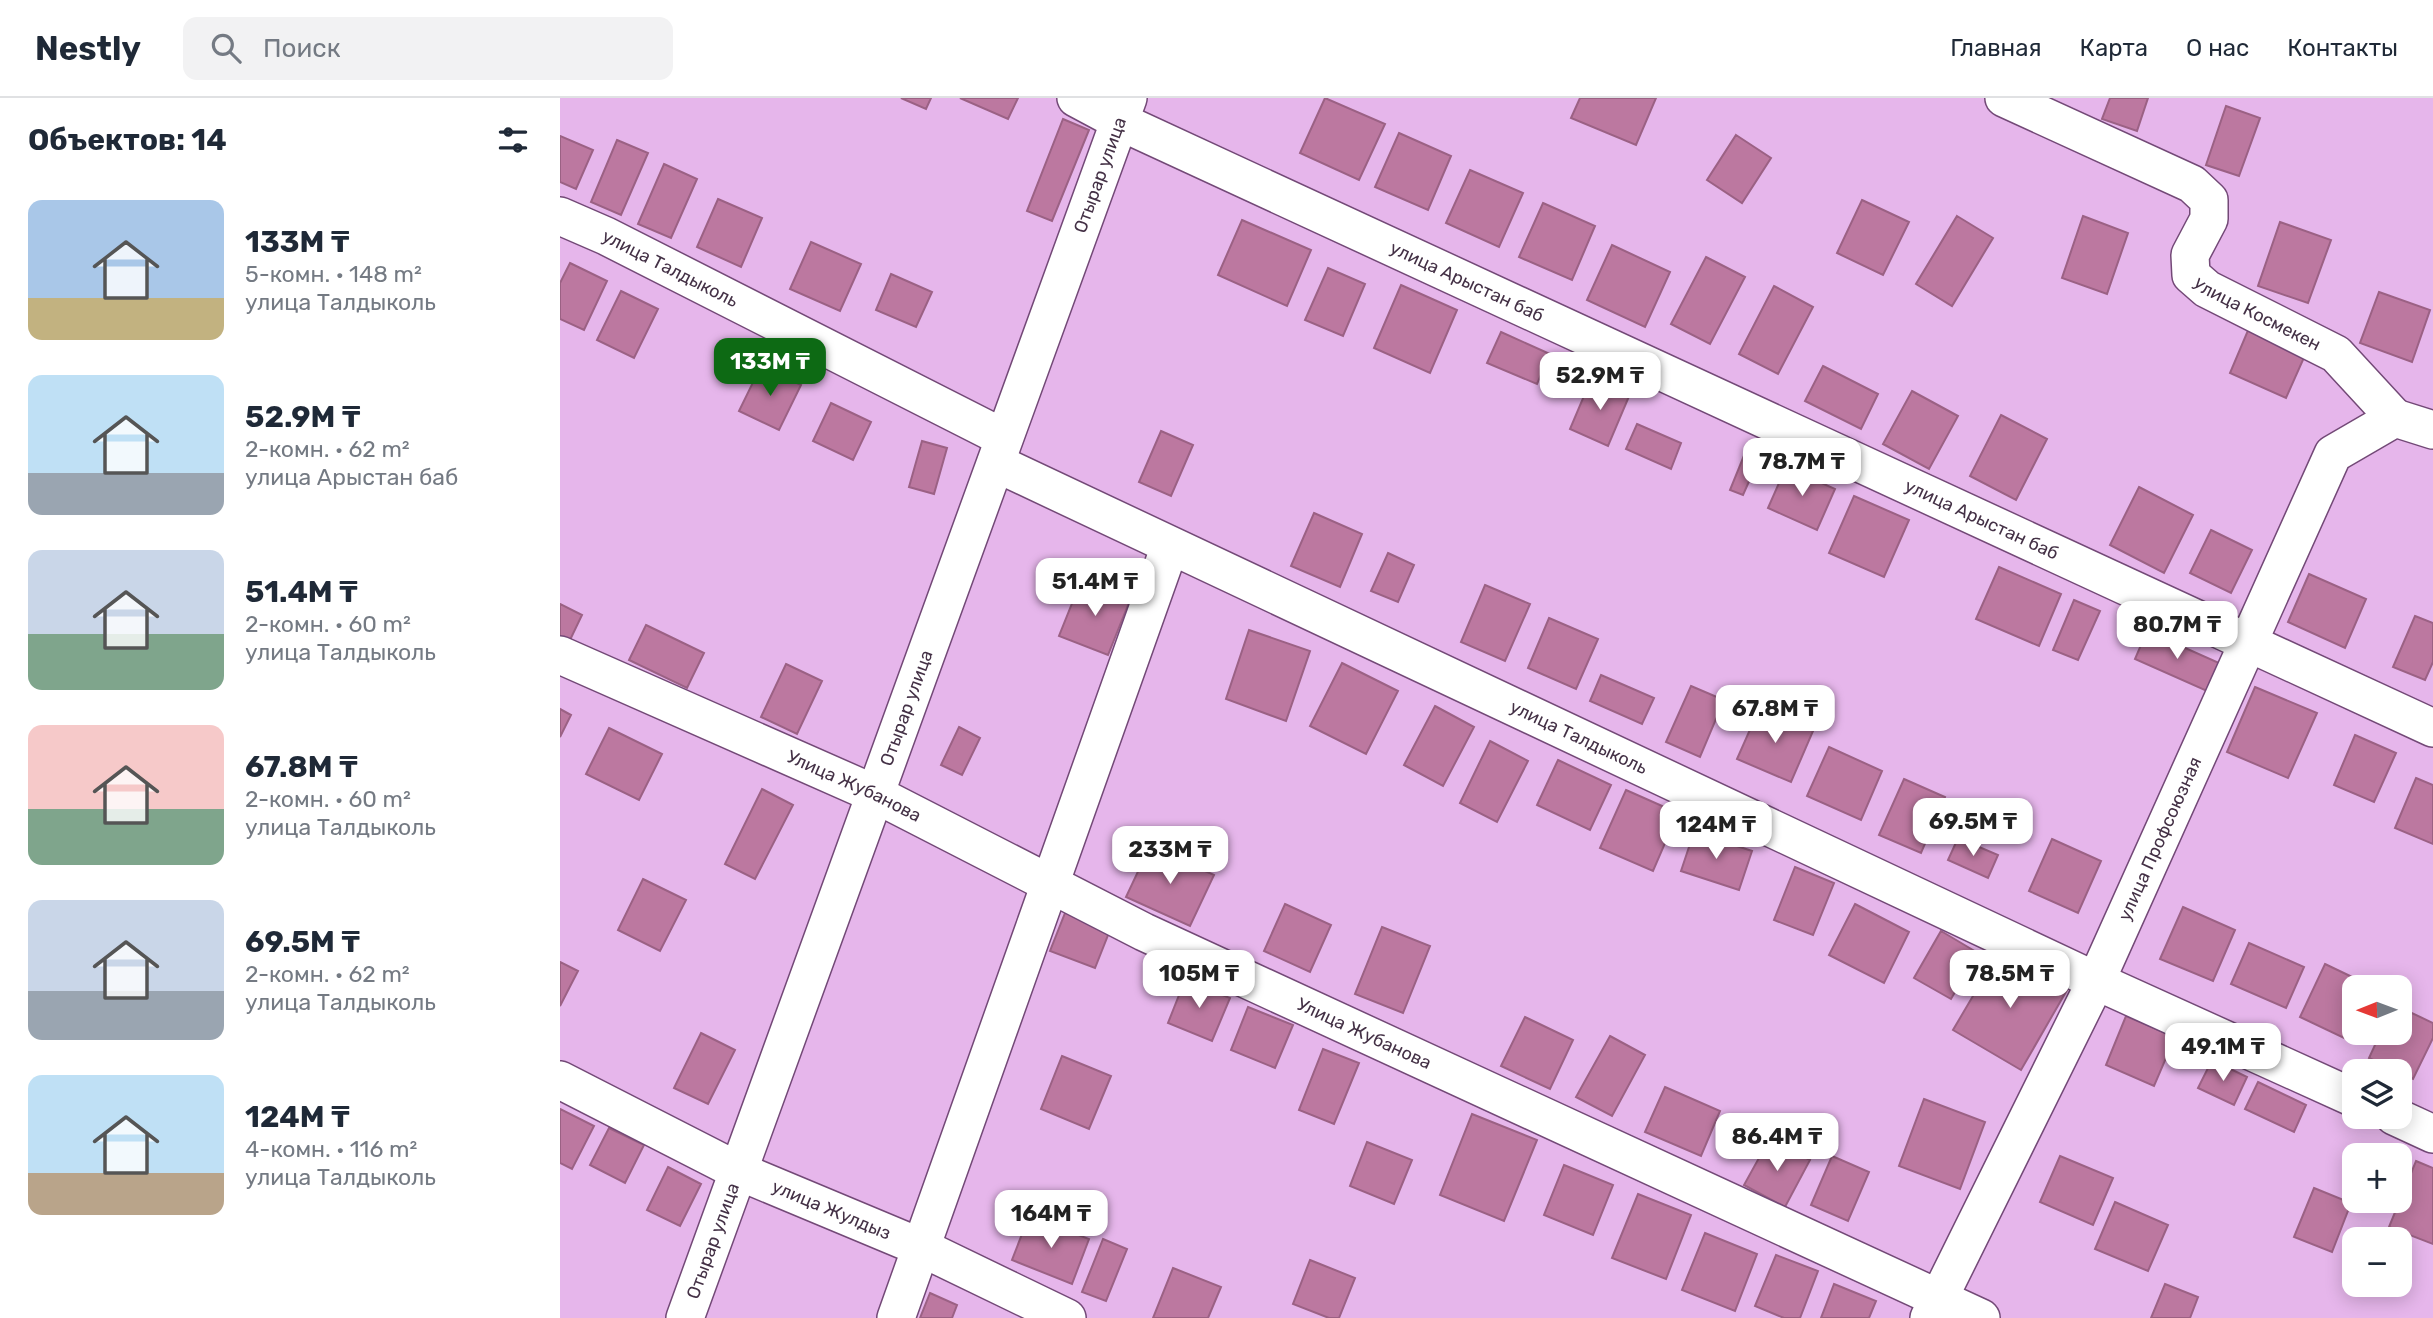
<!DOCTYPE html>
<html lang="ru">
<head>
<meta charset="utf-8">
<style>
	:root { --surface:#fff; --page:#f2f2f3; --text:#1f2937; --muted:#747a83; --line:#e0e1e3; --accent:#0d6a14 }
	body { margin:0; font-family:Rubik,sans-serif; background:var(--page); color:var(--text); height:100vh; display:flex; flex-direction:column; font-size:26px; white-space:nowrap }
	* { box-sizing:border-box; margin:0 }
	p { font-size:23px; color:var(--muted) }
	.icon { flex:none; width:38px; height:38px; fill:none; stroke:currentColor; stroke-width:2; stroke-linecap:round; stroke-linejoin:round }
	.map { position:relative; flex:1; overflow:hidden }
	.side { display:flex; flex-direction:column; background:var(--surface); width:560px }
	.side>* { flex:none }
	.needle { width:46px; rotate:269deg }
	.controls { position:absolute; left:1782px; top:877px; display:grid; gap:14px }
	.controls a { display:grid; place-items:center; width:70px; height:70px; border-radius:14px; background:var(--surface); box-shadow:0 4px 18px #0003; font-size:35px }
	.price { position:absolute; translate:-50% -60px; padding:0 16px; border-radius:14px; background:#fff; color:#222; font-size:23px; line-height:46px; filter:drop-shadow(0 2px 4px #0008) }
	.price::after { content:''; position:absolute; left:50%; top:42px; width:21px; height:16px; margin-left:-10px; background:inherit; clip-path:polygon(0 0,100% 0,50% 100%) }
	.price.on { background:var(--accent); color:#fff }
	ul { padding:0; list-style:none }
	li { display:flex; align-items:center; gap:21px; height:175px; padding:0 28px }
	li span { display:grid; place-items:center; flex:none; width:196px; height:140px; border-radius:14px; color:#555 }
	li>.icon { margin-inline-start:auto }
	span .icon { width:84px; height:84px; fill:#fffc; stroke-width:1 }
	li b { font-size:30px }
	h2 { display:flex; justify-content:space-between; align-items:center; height:84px; padding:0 28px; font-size:30px }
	header { display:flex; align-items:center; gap:42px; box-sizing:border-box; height:98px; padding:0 35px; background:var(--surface); border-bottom:2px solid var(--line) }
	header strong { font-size:33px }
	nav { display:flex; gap:38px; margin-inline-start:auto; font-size:24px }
	.search { width:490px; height:63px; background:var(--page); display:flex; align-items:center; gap:18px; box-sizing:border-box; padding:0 24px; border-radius:14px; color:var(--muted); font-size:26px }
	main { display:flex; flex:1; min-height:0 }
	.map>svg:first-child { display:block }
	.building { fill:#bc78a0; stroke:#9b6184; stroke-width:2 }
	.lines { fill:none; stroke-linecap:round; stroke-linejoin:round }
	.minor-casing { stroke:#734977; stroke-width:40 }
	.minor { stroke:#fff; stroke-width:37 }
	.labels { text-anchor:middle; stroke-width:5; stroke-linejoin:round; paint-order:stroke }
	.street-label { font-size:18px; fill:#443146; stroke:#f3c3f8 }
</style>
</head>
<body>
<header>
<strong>Nestly</strong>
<div class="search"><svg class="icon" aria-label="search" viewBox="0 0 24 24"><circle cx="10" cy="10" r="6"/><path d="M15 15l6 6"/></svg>Поиск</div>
<nav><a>Главная</a><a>Карта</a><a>О нас</a><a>Контакты</a></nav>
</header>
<main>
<section class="side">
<h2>Объектов: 14<svg class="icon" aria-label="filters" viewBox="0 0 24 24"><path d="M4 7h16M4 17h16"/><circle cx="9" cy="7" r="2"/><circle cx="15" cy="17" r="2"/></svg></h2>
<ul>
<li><span style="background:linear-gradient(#a9c7e8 70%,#c2b280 0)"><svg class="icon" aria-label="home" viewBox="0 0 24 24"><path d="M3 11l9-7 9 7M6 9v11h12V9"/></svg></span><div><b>133M ₸</b><p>5-комн. · 148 m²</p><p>улица Талдыколь</p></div></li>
<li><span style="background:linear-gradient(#bfe0f5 70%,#9aa5b1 0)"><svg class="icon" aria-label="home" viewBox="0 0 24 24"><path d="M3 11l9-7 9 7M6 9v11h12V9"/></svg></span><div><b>52.9M ₸</b><p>2-комн. · 62 m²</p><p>улица Арыстан баб</p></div></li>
<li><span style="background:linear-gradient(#c9d6e8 60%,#7fa58c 0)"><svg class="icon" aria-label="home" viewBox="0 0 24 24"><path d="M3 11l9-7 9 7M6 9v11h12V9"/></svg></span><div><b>51.4M ₸</b><p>2-комн. · 60 m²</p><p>улица Талдыколь</p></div></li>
<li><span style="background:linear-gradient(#f6c9c9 60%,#7fa58c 0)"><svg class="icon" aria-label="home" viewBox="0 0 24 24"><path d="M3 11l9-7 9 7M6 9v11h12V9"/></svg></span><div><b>67.8M ₸</b><p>2-комн. · 60 m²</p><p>улица Талдыколь</p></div></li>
<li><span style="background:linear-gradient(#c9d6e8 65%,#9aa5b1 0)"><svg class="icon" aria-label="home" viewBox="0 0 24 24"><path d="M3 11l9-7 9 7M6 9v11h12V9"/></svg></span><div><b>69.5M ₸</b><p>2-комн. · 62 m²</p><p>улица Талдыколь</p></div></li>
<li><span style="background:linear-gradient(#bfe0f5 70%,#b9a48a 0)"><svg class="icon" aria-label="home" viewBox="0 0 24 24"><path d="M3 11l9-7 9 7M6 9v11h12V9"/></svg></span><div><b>124M ₸</b><p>4-комн. · 116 m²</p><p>улица Талдыколь</p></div></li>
</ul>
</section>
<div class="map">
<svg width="1873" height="1220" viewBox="0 0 1873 1220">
	<rect width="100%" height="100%" fill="#e6b6eb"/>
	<path class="building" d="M341,0H371L366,11Z
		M400,0H458L448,21Z
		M765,0L825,26L799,82L740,55Z
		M1020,0H1096L1076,47L1011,20Z
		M1550,0H1588L1577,33L1542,21Z
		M1666,8L1700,20L1679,78L1646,67Z
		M503,21L529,32L492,123L467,113Z
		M839,35L891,58L868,112L815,89Z
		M1176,37L1211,60L1182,105L1147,82Z
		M0,38L33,52L16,91L0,84Z
		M57,42L88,55L61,117L31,104Z
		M104,66L137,81L111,140L78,126Z
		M910,72L963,95L939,149L886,125Z
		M158,101L202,120L181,169L137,149Z
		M1302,102L1349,124L1323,177L1277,155Z
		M983,105L1035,128L1012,182L959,159Z
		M1397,118L1433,140L1392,208L1356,186Z
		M1523,118L1568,135L1547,196L1502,180Z
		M682,122L751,152L727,208L658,177Z
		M1720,124L1771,142L1748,205L1698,188Z
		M251,144L301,166L280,213L230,191Z
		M1052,147L1110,174L1085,229L1027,202Z
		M1146,159L1185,179L1150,246L1111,226Z
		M10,165L47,183L24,232L0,221V185Z
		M768,170L805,186L783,238L745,222Z
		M331,176L372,194L356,229L316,212Z
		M841,187L897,212L870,275L814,250Z
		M1214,188L1253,209L1218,276L1179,256Z
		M61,193L98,211L74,260L37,242Z
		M1819,194L1870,212L1852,264L1800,245Z
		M1689,230L1746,255L1726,300L1670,275Z
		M941,234L990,256L977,286L927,265Z
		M201,268L241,287L219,332L179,313Z
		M1263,268L1318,296L1301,331L1245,303Z
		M1032,279L1070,296L1048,348L1010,331Z
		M1352,293L1398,318L1369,371L1323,346Z
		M271,305L311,324L293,362L253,343Z
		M1441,317L1487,341L1456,402L1410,378Z
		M1077,326L1121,345L1111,371L1066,351Z
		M601,333L633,347L611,398L579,384Z
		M362,343L387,350L374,396L349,389Z
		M1185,355L1199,361L1183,397L1170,392Z
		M1226,369L1275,391L1257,432L1208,410Z
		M1579,389L1633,417L1604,475L1550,447Z
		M1294,398L1349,422L1324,479L1269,455Z
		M754,415L802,436L780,489L731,468Z
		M1651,432L1692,452L1671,495L1630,475Z
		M828,455L854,467L838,504L811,493Z
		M1439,469L1501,496L1479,548L1416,521Z
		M1749,476L1806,501L1785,550L1728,524Z
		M521,483L570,502L548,557L499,538Z
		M925,487L970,506L945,563L901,544Z
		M1514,502L1540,513L1518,562L1493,552Z
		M0,506L22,517L9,544L0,539Z
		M1855,518L1873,525V564L1865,582L1833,569Z
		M989,520L1038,541L1016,591L968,570Z
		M86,527L144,555L127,590L69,562Z
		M689,532L750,553L726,623L666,601Z
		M1587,533L1659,565L1647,593L1575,561Z
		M782,565L838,593L806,656L750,628Z
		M226,566L262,583L237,636L201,619Z
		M1041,577L1094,600L1082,626L1030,603Z
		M1131,588L1164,602L1140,659L1106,644Z
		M1695,589L1757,615L1728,680L1667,654Z
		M875,608L914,629L883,688L844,667Z
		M1200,609L1253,633L1231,684L1177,661Z
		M0,611L11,617L0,639Z
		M399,629L420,640L402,677L381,667Z
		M49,630L102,656L79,702L26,676Z
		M1795,637L1836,655L1814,704L1774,687Z
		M930,643L968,663L937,724L900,705Z
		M1269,649L1322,673L1301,722L1247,698Z
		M998,662L1051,687L1030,732L977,707Z
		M1856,680L1873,687V746L1835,730Z
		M1344,681L1385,699L1361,755L1319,737Z
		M202,691L233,707L195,781L165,766Z
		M1066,692L1118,715L1093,773L1040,750Z
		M1134,734L1192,753L1179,792L1121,773Z
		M1398,740L1438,757L1428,780L1388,762Z
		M1492,741L1541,763L1518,815L1469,793Z
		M590,748L654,777L630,828L566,799Z
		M1235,769L1274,785L1253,837L1214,822Z
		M83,781L126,802L100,853L58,832Z
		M725,806L771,827L750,874L704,853Z
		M1295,806L1349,834L1324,885L1269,857Z
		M1623,809L1675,832L1653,883L1600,861Z
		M507,810L552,827L535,870L490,853Z
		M822,829L870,848L843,915L795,896Z
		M1381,833L1418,855L1391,901L1354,880Z
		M1689,845L1744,869L1726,910L1671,886Z
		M1440,852L1507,892L1461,972L1393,932Z
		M0,864L18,873L0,908Z
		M1765,866L1809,887L1808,889H1794V919L1784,940L1740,919Z
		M625,882L670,900L652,943L608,925Z
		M688,909L733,927L715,970L671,952Z
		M1839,909L1873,925V940L1853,981L1809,960L1821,934H1839Z
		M1566,918L1615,939L1594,988L1546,967Z
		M965,919L1013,942L990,991L941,968Z
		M141,935L175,952L148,1006L114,990Z
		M1050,938L1085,957L1052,1018L1016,999Z
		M763,951L799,965L774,1026L739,1012Z
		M502,958L551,978L529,1031L481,1011Z
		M1652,962L1687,979L1674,1007L1638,990Z
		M1698,984L1746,1007L1734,1034L1685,1011Z
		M1105,989L1160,1013L1141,1058L1085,1034Z
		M1364,1001L1425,1024L1400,1091L1339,1068Z
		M0,1011L34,1028L12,1071L0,1065Z
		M912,1016L977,1042L944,1123L880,1097Z
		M49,1030L84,1047L65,1085L30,1067Z
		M1210,1040L1250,1062L1225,1109L1184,1087Z
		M807,1044L852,1062L834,1106L790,1088Z
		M1272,1058L1309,1074L1288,1123L1251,1107Z
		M1500,1058L1553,1080L1533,1127L1480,1104Z
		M1856,1063L1873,1070V1146L1829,1129Z
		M1004,1067L1053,1087L1033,1137L984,1117Z
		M108,1069L141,1086L120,1128L87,1112Z
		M1754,1090L1791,1105L1772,1154L1734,1139Z
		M1078,1096L1131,1117L1106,1181L1052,1160Z
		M1555,1104L1608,1127L1588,1173L1535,1151Z
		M469,1118L529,1141L512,1186L452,1162Z
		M1145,1135L1197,1156L1175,1213L1122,1192Z
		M543,1141L567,1151L546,1203L522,1194Z
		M1216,1157L1258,1173L1240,1220H1224L1195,1208Z
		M750,1162L795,1180L779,1220H769L733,1206Z
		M613,1170L661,1189L648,1220H593Z
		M1274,1186L1316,1203L1309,1220H1261Z
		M1605,1186L1638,1199L1630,1220H1591Z
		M370,1195L397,1207L392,1220H360Z"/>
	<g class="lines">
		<defs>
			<g id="minor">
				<path id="s1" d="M516,0L559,23L1873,630"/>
				<path id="s2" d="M1444,0L1632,86L1649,102V121L1630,157L1631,177L1647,191L1776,256L1835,320"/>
				<path id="s3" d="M0,118L46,138L444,340"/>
				<path id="s4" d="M436,365L1536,883L1794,1000"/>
				<path id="s5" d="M0,557L315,696L584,834L1421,1220"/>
				<path id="s6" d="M0,982L178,1073L360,1149L507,1220"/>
				<path d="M1834,1018L1873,1036"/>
				<path id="s7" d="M125,1220L568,0"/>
				<path d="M336,1220L610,448"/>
				<path id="s8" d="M1369,1220L1536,883L1773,356L1835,320L1873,332"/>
			</g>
		</defs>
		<use href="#minor" class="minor-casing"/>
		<use href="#minor" class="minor"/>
	</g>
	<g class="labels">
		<g class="street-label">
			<text dy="6" stroke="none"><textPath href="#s7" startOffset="1216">Отырар улица</textPath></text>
			<text dy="6" stroke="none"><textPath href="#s3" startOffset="122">улица Талдыколь</textPath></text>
			<text dy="6" stroke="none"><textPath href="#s1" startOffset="432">улица Арыстан баб</textPath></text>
			<text dy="6" stroke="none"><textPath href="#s2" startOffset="387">улица Космекен</textPath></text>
			<text dy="6" stroke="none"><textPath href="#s1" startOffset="999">улица Арыстан баб</textPath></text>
			<text dy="6" stroke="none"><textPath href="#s7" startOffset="649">Отырар улица</textPath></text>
			<text dy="6" stroke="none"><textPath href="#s4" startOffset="644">улица Талдыколь</textPath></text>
			<text dy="6" stroke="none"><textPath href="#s5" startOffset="322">Улица Жубанова</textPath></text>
			<text dy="6" stroke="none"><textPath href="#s8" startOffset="532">улица Профсоюзная</textPath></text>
			<text dy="6" stroke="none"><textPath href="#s5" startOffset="889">Улица Жубанова</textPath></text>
			<text dy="6" stroke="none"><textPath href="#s6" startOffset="301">улица Жулдыз</textPath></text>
			<text dy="6" stroke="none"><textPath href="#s7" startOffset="82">Отырар улица</textPath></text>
		</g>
	</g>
</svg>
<div class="controls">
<a><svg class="needle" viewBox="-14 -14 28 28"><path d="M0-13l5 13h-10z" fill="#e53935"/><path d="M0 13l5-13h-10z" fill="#747a83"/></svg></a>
<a><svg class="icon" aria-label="layers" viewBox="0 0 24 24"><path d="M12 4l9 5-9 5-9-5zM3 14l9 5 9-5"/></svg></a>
<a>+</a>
<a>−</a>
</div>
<b class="price on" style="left:210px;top:300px">133M ₸</b>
<b class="price" style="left:1040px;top:314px">52.9M ₸</b>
<b class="price" style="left:1242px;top:400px">78.7M ₸</b>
<b class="price" style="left:535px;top:520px">51.4M ₸</b>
<b class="price" style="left:1617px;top:563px">80.7M ₸</b>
<b class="price" style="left:1215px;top:647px">67.8M ₸</b>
<b class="price" style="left:1413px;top:760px">69.5M ₸</b>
<b class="price" style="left:1156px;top:763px">124M ₸</b>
<b class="price" style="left:610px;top:788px">233M ₸</b>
<b class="price" style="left:639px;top:912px">105M ₸</b>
<b class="price" style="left:1450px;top:912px">78.5M ₸</b>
<b class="price" style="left:1663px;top:985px">49.1M ₸</b>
<b class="price" style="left:1217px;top:1075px">86.4M ₸</b>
<b class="price" style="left:491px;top:1152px">164M ₸</b>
</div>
</main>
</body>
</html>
